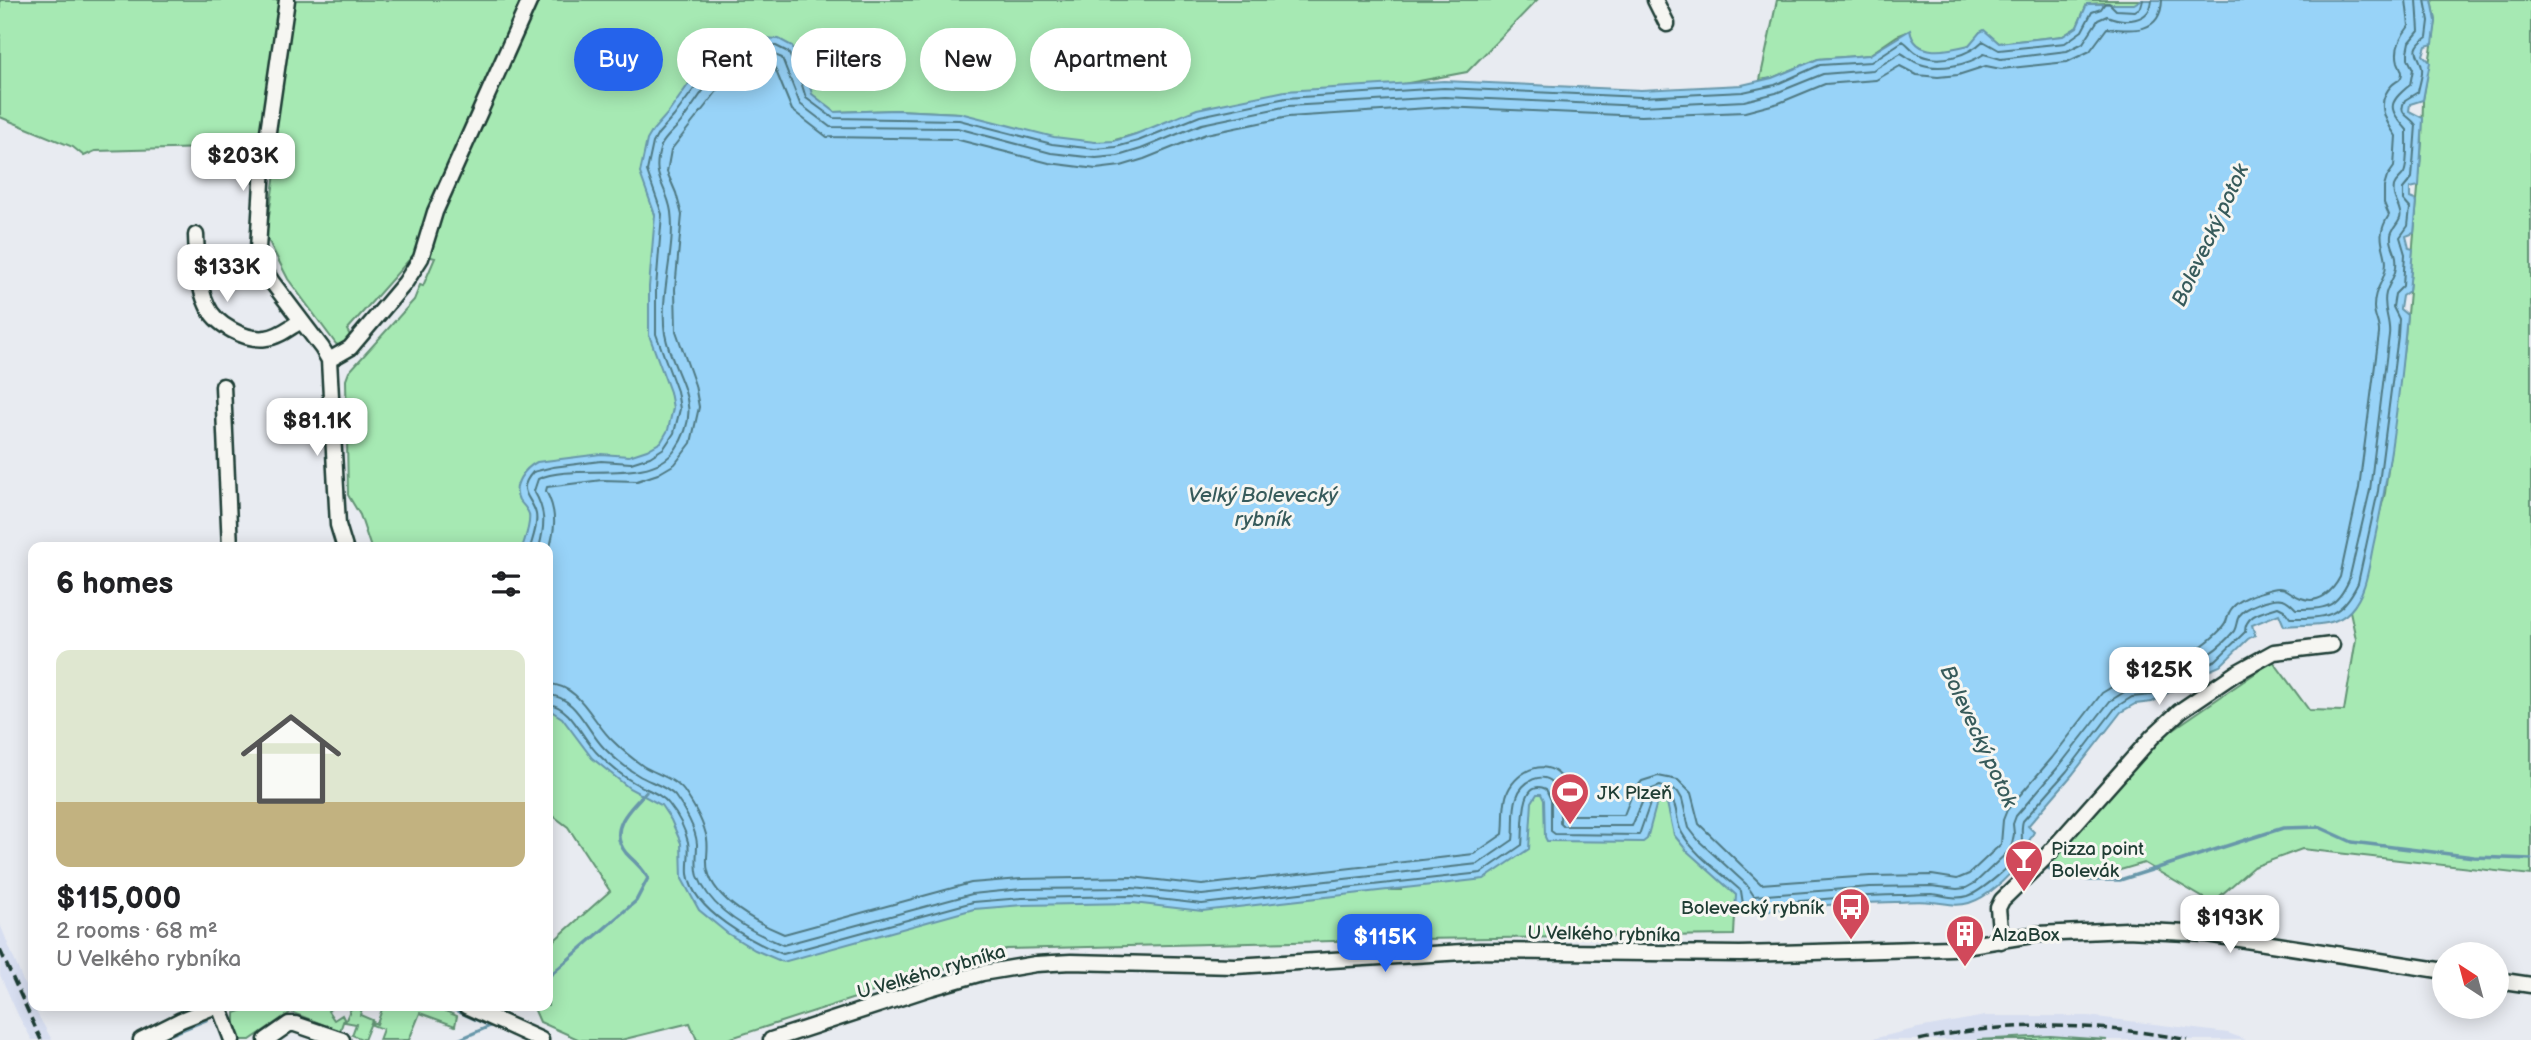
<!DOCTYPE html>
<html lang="en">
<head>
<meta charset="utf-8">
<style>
	:root { --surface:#fff; --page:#f6f6f6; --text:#202124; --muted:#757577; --line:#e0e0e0; --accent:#2563eb }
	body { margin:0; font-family:"Balsamiq Sans",sans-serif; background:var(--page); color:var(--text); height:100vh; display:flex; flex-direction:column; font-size:26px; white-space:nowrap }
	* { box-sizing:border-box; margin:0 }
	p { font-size:23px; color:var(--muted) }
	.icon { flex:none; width:38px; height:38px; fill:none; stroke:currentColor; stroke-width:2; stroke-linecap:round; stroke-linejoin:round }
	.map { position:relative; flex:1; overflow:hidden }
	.drawer { position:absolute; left:28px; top:542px; width:525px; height:469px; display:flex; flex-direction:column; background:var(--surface); border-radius:14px; box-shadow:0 4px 18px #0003 }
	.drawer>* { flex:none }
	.hud { position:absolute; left:574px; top:28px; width:665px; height:63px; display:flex; gap:14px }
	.needle { width:46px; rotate:324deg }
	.buttons { position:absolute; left:2432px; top:942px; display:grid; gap:14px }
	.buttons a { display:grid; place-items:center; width:77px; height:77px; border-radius:50%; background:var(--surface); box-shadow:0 4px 18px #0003; font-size:35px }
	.price { position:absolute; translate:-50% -60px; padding:0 16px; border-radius:14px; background:#fff; color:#222; font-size:23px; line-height:46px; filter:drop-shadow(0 2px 4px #0008) }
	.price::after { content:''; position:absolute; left:50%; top:42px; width:21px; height:16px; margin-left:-10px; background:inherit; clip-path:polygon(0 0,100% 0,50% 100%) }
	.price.current { background:var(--accent); color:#fff }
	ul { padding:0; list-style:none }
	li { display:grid; align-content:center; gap:14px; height:371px; padding:0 28px }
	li+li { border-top:2px solid var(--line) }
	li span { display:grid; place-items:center; height:217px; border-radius:14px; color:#555 }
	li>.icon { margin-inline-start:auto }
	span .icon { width:126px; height:126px; fill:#fffc; stroke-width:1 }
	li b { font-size:30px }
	h2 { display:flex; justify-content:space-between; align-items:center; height:84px; padding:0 28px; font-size:30px }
	.pill { padding:0 24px; border-radius:32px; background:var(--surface); box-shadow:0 4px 18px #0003; font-size:24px; line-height:63px }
	.pill.current { background:var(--accent); color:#fff }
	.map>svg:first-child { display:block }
	.built { fill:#d7def0 }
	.green { fill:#a6e9b3; stroke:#629374; stroke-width:2 }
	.water { fill:#98d3f8; stroke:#6897aa; stroke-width:2 }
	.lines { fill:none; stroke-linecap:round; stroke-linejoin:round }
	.shore { stroke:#4f7982; stroke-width:2 }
	.stream { stroke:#6897aa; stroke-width:3.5 }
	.minor-casing { stroke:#1f3d34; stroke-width:19 }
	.minor { stroke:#f6f6f2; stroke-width:14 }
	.rail { stroke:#1f3d34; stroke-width:3.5; stroke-dasharray:10 5; stroke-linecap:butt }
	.labels { text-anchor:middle; stroke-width:6; stroke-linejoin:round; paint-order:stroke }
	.poi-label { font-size:19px; fill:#1f3d34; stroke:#f6f6f2; text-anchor:start }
	.street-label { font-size:19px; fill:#1f3d34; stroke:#f6f6f2 }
	.water-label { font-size:21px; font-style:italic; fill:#375b5b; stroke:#f6f6f2 }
</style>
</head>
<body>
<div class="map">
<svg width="2531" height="1040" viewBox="0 0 2531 1040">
	<rect width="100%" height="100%" fill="#e8ebf1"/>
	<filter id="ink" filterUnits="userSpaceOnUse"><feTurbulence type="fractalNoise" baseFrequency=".0143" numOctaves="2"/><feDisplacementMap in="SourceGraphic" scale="14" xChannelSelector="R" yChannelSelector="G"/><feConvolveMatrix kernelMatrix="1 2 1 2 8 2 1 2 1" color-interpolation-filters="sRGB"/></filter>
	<g filter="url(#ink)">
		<path class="built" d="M0,924L33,1006L52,1040H32L18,1015L0,975Z
			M1985,1016H2088L2228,1033L2246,1040H2107L2050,1036L1977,1040H1868L1918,1028Z"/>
		<path class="green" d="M0,0H1537L1467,72L1136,134L1115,140L1122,179L959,113L896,110L835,112L821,102L1391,890H1401L1405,763L1730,748L1779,908L1735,915L1734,935L1415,939L1006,949L725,1040H697L690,1023L621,1040H580L540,1022L533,1006H548V946L610,891L568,827L548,812V548H371L360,515L348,495L346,380L349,372L414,300L420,285L423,286L435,258L415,253L347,330L352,339L340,346L336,344L288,279L266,236L279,146L95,151L84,156L73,147L0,117Z
			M1777,0H2215L2206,16L2104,3L2087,4L2077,27L2063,36L1999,43L1987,33L1980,32C1977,36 1974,43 1969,45C1951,55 1914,56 1910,31L1897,36L1869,55L1818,59L1772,78L1760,80Z
			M2432,0H2531V875L2302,849L2253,867L2212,903L2144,863L2110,873L2079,874L2046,863L2159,739L2273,661L2309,710L2344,711L2356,639L2350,611L2357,600L2385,493L2405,337L2422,143L2423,100L2436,21Z
			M255,1006H330L331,1008L328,1011L334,1020L342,1015L344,1019L340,1031L291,1012L250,1040H240L235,1024V1013Z
			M355,1006H363L360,1015L372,1020L364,1040L352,1035L356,1024L345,1022L350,1010Z
			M383,1006H434L457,1016L455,1026L420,1013L409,1040H379L383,1029L372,1025L373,1022L377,1024Z
			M2050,1036L2107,1040H1977Z"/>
		<path class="water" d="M2141,0H2432L2436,21L2433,44L2426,46L2423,55L2430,62L2423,100L2410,104L2409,111L2423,118L2419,186L2410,188V198L2417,201L2414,233L2406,236L2409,248L2413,249L2409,291L2402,296L2400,309L2407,315C2400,391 2391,467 2374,542C2369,564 2367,593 2350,611C2333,629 2306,623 2284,626L2279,614L2252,625L2255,635L2248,639L2220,666L2183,682L2178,677L2169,685L2173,690L2152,702L2135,704L2121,712L2072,775L2028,826L2034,832L2028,843L2030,852C2014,869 1993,896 1969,903C1956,907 1945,903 1932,902C1920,900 1907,902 1895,902C1841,903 1788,907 1735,915L1736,895L1687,851L1674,835L1667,803L1657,802L1647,839L1643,842L1547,841L1545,837L1544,800L1541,794H1537L1532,802L1529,849L1484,879L1202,911L1133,903L1023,905L974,909L783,962L755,950L727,933L699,910L682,879L681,843L671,820L661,805L629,788L592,758L562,718L548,709V548H522C525,538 531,525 529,514C527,508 522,504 519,500C511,485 525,468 537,462L601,454L629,456L647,450L661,442L668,430L673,408L670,392L649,335V287L655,215L640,173L647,140L653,130L669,112L702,65L715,52L737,39L748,37L779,39L792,46L805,69L812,94L835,112L896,110L960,113L1054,137L1095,142L1114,141L1136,134L1197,109L1285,91L1444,81L1641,90L1742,85L1772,78L1818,59L1869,55L1910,30C1915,59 1949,50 1969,45L1980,32L1984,30L1999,43L2063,36L2077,27L2087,4H2134Z"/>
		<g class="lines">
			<path class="shore" d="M530,548C533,537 538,525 536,514C532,496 515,492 533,472L553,467L601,461L631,463L650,457L664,448L674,433L680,409L677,391L656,334V288L662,214L647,171L653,143L658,134L674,116L708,70L720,57L739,46L749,44L776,46L788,52L798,72L806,98L833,118L959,120L1052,144L1095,149L1116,147L1138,141L1200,116L1286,98L1444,88L1641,97L1743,92L1775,85L1820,65L1871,62L1903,41C1909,45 1913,52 1920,55C1941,64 1969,55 1983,41L1999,50L2065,43L2082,31L2092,12L2101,9L2105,3H2109L2116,10L2135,11L2141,7L2143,0
				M539,548C545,525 546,511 534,491L538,479C576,462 649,486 675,450C707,404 673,378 665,334C659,294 676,250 671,212C667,184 650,179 661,146C665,137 675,130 681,122C694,105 705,86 719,70C735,53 760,47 782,58L800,104L830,127L957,128L1051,153L1096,158L1118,156L1141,149L1202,124L1288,106L1444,97L1641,106L1744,101L1776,93L1823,74L1873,70L1901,53C1907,56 1913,62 1920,64C1939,71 1968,65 1984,54L2001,59L2067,51L2083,43L2098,20L2107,16C2124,23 2150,23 2152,0
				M548,554C555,531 558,513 546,491L547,487L602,480L637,481L658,474L675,464L691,443L699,407L695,385L676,331L675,289L682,215L676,193L667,172L671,150L732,72L750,63L774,66L792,110L827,137L955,139L1049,163L1096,169L1121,166L1144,159L1206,134L1288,117L1444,107L1641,116L1745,112L1779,103L1825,84L1876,80L1900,66L1917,75L1938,77L1958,75L1986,66L2001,69L2067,62L2090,51L2107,28C2132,31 2161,34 2162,0
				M548,684C582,685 592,723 614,742C623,751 633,759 643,766C656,774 674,778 684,791C693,804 704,823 707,839C709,849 705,861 708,871C714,900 759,924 784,934L971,883L1021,879L1132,877L1202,885L1474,854L1503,834C1505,821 1502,803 1508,791C1518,769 1549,756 1564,781C1570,791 1570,802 1571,813L1573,815H1624L1633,792L1642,781L1658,776L1678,780L1691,793L1699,824L1761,884L1870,876L1932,875L1957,879L1969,874L2001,844L2003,820L2007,810L2052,758L2102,693L2125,679L2144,676C2167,642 2178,661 2203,645C2210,640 2223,629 2226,622C2228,616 2228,612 2233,607C2241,598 2260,592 2272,589C2288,585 2289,594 2301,598C2319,605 2333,591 2340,577L2359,488L2379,334C2380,324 2374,317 2374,307C2374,291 2380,287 2384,275C2392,250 2371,243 2389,215L2384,203V187L2387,177L2394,167L2396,136C2385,121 2375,102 2392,85C2396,81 2402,80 2402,73C2402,70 2399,65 2398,62C2394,48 2401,36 2409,26L2406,0
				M548,695C576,696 587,731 604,748C614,758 626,768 638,775C649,782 666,786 675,796C684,808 696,829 697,844C697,854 695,867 698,876C711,911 751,932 783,945L972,894L1022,889L1132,888L1202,895L1478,864L1513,840C1515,827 1512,810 1517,797C1521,782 1543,769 1555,785C1562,796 1560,811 1560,823L1563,826H1632L1647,791L1660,786L1678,792L1682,799L1689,828L1699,841L1746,884L1754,896L1870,887L1931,886L1957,889L1966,888L1975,883L2011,849L2014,834L2013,824L2016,816L2060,765L2110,701L2129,689L2152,684C2168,653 2185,669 2210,653C2218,648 2228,638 2234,631C2237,626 2236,621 2239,616C2245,607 2273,596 2283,599C2289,601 2292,605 2296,609C2325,609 2336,609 2349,580L2370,490L2389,335C2391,320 2382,309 2386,293C2390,280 2398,275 2396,257C2395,250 2390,244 2391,236C2391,227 2403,222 2400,212C2398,202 2392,198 2394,186C2396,180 2401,178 2404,173C2408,165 2407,139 2407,130C2389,109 2386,104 2410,85L2413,69L2408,59V52L2410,42L2419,31L2417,0
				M548,704C572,706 583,741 599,755C609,765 621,775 633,782C644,789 661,793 669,804C677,814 685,829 688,842C690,852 687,864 688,874C693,911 752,942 783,954L973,902L1022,898L1132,896L1202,904L1481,873L1522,845C1524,830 1519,776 1546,789L1551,800V831L1555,834L1639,835L1652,798L1658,795L1670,797C1679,807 1675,822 1682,833C1695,856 1722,873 1741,891L1743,904L1745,906C1796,901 1847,896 1899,895C1910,895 1921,894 1931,894C1944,895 1955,900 1968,896C1980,892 2016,863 2020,852C2024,842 2020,830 2023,821L2067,771L2116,707L2132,697L2151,695L2161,690L2164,681L2174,672L2187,673L2216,660L2245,632C2245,614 2263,612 2278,607L2284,610L2290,618C2326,618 2341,618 2358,583L2378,491L2398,336L2399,319L2393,307L2395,294L2403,286L2405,254L2400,237L2408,226L2410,208L2403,200V189L2412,178L2416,125C2409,115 2397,115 2405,100L2418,92C2419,85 2423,75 2422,68C2421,55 2407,51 2427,37L2429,21L2425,0"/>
			<path class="stream" d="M2022,853L2036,863
				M2043,866L2064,875L2089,880H2120L2283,828L2319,827L2352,842L2474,857L2531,859
				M548,977L636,901L648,878C639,863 636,864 626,853C607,830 629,809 646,792
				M446,1006L490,1026
				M157,1040L206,1020
				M458,1040L490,1026"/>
			<defs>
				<path id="minor" d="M287,0L263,166L258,249L262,266L272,282L322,348L329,360L338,525L345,548
					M1655,0L1667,24
					M196,235C197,257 197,284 207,305C215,325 246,341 266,338C279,337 290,327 301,321
					M329,360L350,348L405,283L421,258L435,212L530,0
					M223,386L230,548
					M2001,941L1998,908L2002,900L2043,860L2152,737L2180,711L2236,673L2274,652L2332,645
					M2497,980L2531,985
					M219,1006L232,1040
					M466,1006L541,1040
					M141,1040L181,1020L216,1006
					M266,1040L289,1024H295L342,1040
					M771,1040L930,988L982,973L1036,964L1071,962L1235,966L1480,951L1740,954L1952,948L2038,934L2127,930L2207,934L2445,971"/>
			</defs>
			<use href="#minor" class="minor-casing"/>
			<use href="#minor" class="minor"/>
			<path class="rail" d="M0,950L41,1040
				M1919,1040C2007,1020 2100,1023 2188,1040"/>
		</g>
	</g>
	<defs>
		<symbol id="stadium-pin" viewBox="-11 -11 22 30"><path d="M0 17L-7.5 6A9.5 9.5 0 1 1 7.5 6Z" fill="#d1495b" stroke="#f6f6f2"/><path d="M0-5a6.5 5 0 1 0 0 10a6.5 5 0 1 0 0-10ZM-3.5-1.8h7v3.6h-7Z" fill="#fff"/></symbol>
		<symbol id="bar-pin" viewBox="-11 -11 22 30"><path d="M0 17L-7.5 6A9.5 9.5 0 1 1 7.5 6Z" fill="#d1495b" stroke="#f6f6f2"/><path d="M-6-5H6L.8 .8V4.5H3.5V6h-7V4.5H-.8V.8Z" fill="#fff"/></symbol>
		<symbol id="bus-pin" viewBox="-11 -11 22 30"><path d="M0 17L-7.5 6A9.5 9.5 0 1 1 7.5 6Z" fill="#d1495b" stroke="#f6f6f2"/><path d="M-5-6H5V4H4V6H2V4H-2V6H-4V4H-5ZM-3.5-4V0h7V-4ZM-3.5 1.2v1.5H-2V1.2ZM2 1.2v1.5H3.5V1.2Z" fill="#fff"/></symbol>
		<symbol id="building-pin" viewBox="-11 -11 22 30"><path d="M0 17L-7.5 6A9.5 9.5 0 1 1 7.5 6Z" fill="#d1495b" stroke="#f6f6f2"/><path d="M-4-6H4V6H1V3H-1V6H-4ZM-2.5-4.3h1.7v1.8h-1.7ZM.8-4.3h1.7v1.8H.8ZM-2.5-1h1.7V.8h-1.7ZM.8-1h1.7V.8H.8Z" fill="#fff"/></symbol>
	</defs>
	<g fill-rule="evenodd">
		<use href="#stadium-pin" x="1548" y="770" width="44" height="60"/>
		<use href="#bar-pin" x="2002" y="837" width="44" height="60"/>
		<use href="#bus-pin" x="1829" y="885" width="44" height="60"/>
		<use href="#building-pin" x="1943" y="912" width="44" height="60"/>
	</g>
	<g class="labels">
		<g class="poi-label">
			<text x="1597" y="799">JK Plzeň</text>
			<text x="2051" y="855">Pizza point<tspan x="2051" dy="22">Bolevák</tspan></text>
			<text x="1824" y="914" text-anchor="end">Bolevecký rybník</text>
			<text x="1992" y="941">AlzaBox</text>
		</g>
		<g class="street-label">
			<text transform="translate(1604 933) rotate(1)" y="7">U Velkého rybníka</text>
			<text transform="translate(931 971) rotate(-16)" y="7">U Velkého rybníka</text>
		</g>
		<g class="water-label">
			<text transform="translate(2210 235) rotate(-65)" y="7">Bolevecký potok</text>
			<text x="1263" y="502">Velký Bolevecký<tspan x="1263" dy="24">rybník</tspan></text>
			<text transform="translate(1979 736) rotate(65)" y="7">Bolevecký potok</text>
		</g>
	</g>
</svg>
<div class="buttons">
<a><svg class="needle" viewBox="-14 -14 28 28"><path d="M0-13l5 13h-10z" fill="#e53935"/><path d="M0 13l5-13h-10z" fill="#757577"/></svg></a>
</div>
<b class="price" style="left:243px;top:193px">$203K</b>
<b class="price" style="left:227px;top:304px">$133K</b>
<b class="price" style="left:317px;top:458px">$81.1K</b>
<b class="price" style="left:2159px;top:707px">$125K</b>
<b class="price" style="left:2230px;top:955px">$193K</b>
<b class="price current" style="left:1385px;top:974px">$115K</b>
<div class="hud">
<a class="pill current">Buy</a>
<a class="pill">Rent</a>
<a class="pill">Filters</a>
<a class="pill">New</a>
<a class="pill">Apartment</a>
</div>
<section class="drawer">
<h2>6 homes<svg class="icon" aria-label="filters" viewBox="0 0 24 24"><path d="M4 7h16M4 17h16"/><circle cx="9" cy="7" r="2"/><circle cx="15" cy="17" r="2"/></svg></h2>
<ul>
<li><span style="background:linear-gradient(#dfe7d0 70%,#c2b280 0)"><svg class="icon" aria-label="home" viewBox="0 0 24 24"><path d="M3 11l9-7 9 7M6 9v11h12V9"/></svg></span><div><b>$115,000</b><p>2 rooms · 68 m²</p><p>U Velkého rybníka</p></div></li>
</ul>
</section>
</div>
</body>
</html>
